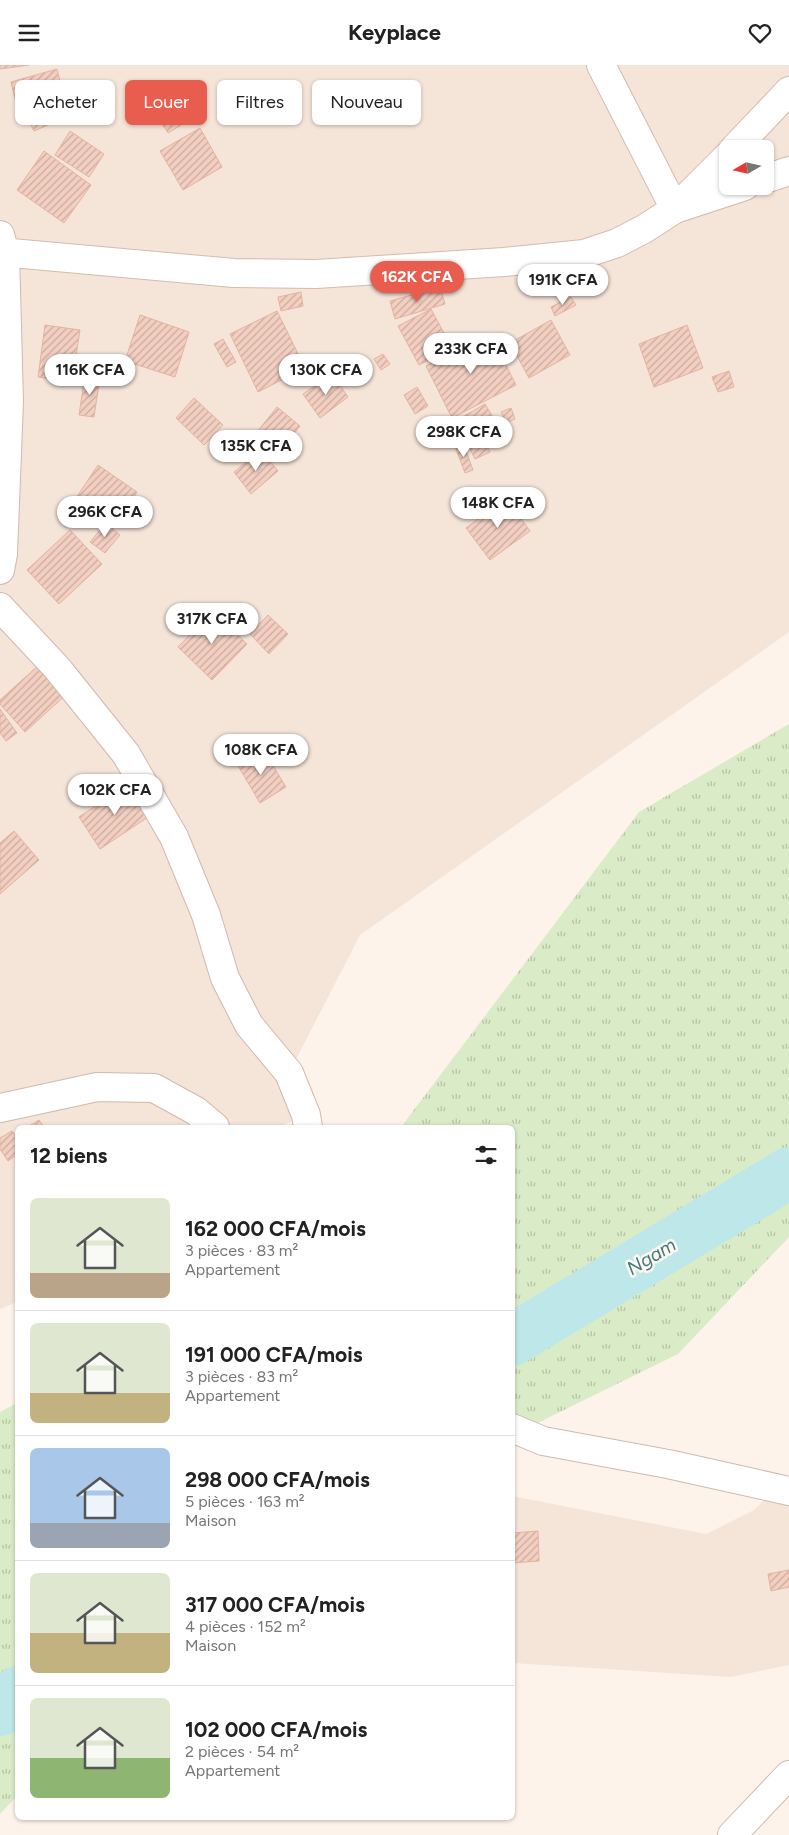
<!DOCTYPE html>
<html lang="fr">
<head>
<meta charset="utf-8">
<style>
	:root { --surface:#fff; --page:#f6f6f6; --text:#222; --muted:#767676; --line:#e0e0e0; --accent:#e85d4d }
	body { margin:0; font-family:Figtree,sans-serif; background:var(--page); color:var(--text); height:100vh; display:flex; flex-direction:column; font-size:19px; white-space:nowrap }
	* { box-sizing:border-box; margin:0 }
	p { font-size:16px; color:var(--muted) }
	.icon { flex:none; width:28px; height:28px; fill:none; stroke:currentColor; stroke-width:2; stroke-linecap:round; stroke-linejoin:round }
	.map { position:relative; flex:1; overflow:hidden }
	.sheet { position:absolute; left:15px; top:1060px; width:500px; height:695px; display:flex; flex-direction:column; background:var(--surface); border-radius:8px; box-shadow:0 1px 4px #0004 }
	.sheet>* { flex:none }
	.banner { position:absolute; left:15px; top:15px; width:500px; height:45px; display:flex; gap:10px }
	.needle { width:32px; rotate:261deg }
	.tools { position:absolute; left:719px; top:75px; display:grid; gap:10px }
	.tools a { display:grid; place-items:center; width:55px; height:55px; border-radius:8px; background:var(--surface); box-shadow:0 1px 4px #0004; font-size:25px }
	.price { position:absolute; translate:-50% -42px; padding:0 11px; border-radius:18px; background:#fff; color:#222; font-size:16px; line-height:32px; filter:drop-shadow(0 1px 2px #0008) }
	.price::after { content:''; position:absolute; left:50%; top:30px; width:15px; height:11px; margin-left:-8px; background:inherit; clip-path:polygon(0 0,100% 0,50% 100%) }
	.price.active { background:var(--accent); color:#fff }
	ul { padding:0; list-style:none }
	li { display:flex; align-items:center; gap:15px; height:125px; padding:0 15px }
	li+li { border-top:1px solid var(--line) }
	li span { display:grid; place-items:center; flex:none; width:140px; height:100px; border-radius:8px; color:#555 }
	li>.icon { margin-inline-start:auto }
	span .icon { width:60px; height:60px; fill:#fffc; stroke-width:1 }
	li b { font-size:21px }
	h2 { display:flex; justify-content:space-between; align-items:center; height:60px; padding:0 15px; font-size:21px }
	.pill { padding:0 18px; border-radius:8px; background:var(--surface); box-shadow:0 1px 4px #0004; font-size:18px; line-height:45px }
	.pill.active { background:var(--accent); color:#fff }
	header { display:flex; justify-content:space-between; align-items:center; height:65px; padding:0 15px; background:var(--surface); font-size:22px; font-weight:700 }
	.map>svg:first-child { display:block }
	.residential { fill:#f5e4d8; fill-rule:evenodd }
	.grass { fill:url(#grass-tufts) }
	.lines { fill:none; stroke-linecap:round; stroke-linejoin:round }
	.river { stroke:#bde7e8; stroke-width:52 }
	.building { fill:url(#building-hatch); stroke:#e6b3a1 }
	.street-casing { stroke:#d0b9ae; stroke-width:30 }
	.secondary-casing { stroke:#d6bbae; stroke-width:30 }
	.street { stroke:#fff; stroke-width:28 }
	.secondary { stroke:#fff; stroke-width:28 }
	.labels { text-anchor:middle; stroke-width:5; stroke-linejoin:round; paint-order:stroke }
	.water-label { font-size:19px; font-style:italic; fill:#3e7c7e; stroke:#fff8f1 }
</style>
</head>
<body>
<header><svg class="icon" aria-label="menu" viewBox="0 0 24 24"><path d="M4 6h16M4 12h16M4 18h16"/></svg>Keyplace<svg class="icon" aria-label="heart" viewBox="0 0 24 24"><path d="M12 20l-8-8c-3-5 5-10 8-4 3-6 11-1 8 4z"/></svg></header>
<div class="map">
<svg width="789" height="1770" viewBox="0 0 789 1770">
	<defs>
		<pattern id="grass-tufts" width="24" height="20" patternUnits="userSpaceOnUse" patternTransform="scale(1.25)"><rect width="24" height="20" fill="#daecc7"/><path d="M3 7l-1-3M5 7V3M7 7l1-3M15 17l-1-3M17 17v-4M19 17l1-3" fill="none" stroke="#b6c2a4"/></pattern>
		<pattern id="building-hatch" width="6" height="6" patternUnits="userSpaceOnUse" patternTransform="scale(1.25)"><rect width="6" height="6" fill="#f3cfc1"/><path d="M-1 1l2-2M0 6l6-6M5 7l2-2" fill="none" stroke="#caab9f"/></pattern>
	</defs>
	<rect width="100%" height="100%" fill="#fdf3ea"/>
	<path class="residential" d="M0,0H789V567L360,870L289,1008L306,1050L278,1062H18L17,1237L0,1244ZM728,84H765V121H728Z
		M789,1411V1600L731,1612L513,1598L512,1431L706,1469L754,1445Z"/>
	<path class="grass" d="M789,659V1172L678,1289L513,1370L512,1062H401L639,747Z
		M17,1338L18,1730L0,1749V1347Z"/>
	<g class="lines">
		<path class="river" d="M512,1275L789,1108
			M0,1645L18,1627"/>
	</g>
	<path class="building" d="M0,0H29L0,4Z
		M57,4L64,33L18,46L11,17Z
		M173,19L194,52L168,68L147,35Z
		M51,47L55,57L34,66L29,56Z
		M200,63L222,102L183,125L160,86Z
		M70,66L104,89L89,112L55,90Z
		M44,86L91,120L64,158L17,125Z
		M440,222L445,239L395,254L390,236Z
		M301,227L303,241L281,246L278,232Z
		M571,232L576,240L555,251L551,242Z
		M431,244L452,283L419,300L398,261Z
		M277,246L305,303L258,327L230,269Z
		M140,250L189,267L175,312L125,296Z
		M551,255L570,290L529,313L510,278Z
		M45,260L80,265L72,317L38,312Z
		M687,260L703,303L654,322L639,279Z
		M490,268L516,320L452,353L426,301Z
		M223,274L236,297L227,302L214,279Z
		M383,289L390,299L381,305L374,294Z
		M729,306L734,322L718,327L712,312Z
		M332,309L348,332L320,353L303,329Z
		M85,310L100,312L94,352L79,350Z
		M417,322L428,341L415,349L404,330Z
		M194,333L223,360L204,380L176,353Z
		M485,339L494,354L461,373L452,358Z
		M277,342L300,361L281,385L257,367Z
		M511,343L515,354L506,358L501,347Z
		M481,368L490,387L475,394L466,376Z
		M463,378L473,405L465,408L455,381Z
		M261,385L278,406L251,429L234,407Z
		M98,400L137,427L114,463L74,436Z
		M506,433L530,466L490,495L466,463Z
		M106,458L120,470L105,488L90,477Z
		M70,465L102,499L59,539L27,505Z
		M213,546L247,579L212,615L178,582Z
		M268,550L288,569L269,589L250,569Z
		M41,598L68,628L25,667L0,639V635Z
		M0,644L17,668L6,676L0,668Z
		M263,684L286,722L260,738L237,699Z
		M130,718L151,750L100,784L79,752Z
		M14,766L39,795L0,829V778Z
		M39,1055L44,1062H27Z
		M12,1066L18,1074V1089L8,1096L0,1084V1073Z
		M538,1466L539,1496L512,1498V1468Z
		M789,1505V1522L771,1526L768,1509Z"/>
	<g class="lines">
		<defs>
			<path id="street" d="M601,0L675,144L745,121
				M765,114L789,106
				M0,170L5,188L9,336L3,489L0,505
				M0,542L57,603L126,689L174,772L206,850L225,913L249,960L289,1008L306,1050L308,1062
				M0,1043L97,1022L154,1023L196,1046L215,1062
				M512,1363L543,1376L668,1399L789,1426
				M732,1770L789,1710"/>
			<path id="secondary" d="M734,84L789,26
				M0,187L234,208L316,209L504,197L584,189L617,178L644,164L675,144L728,91"/>
		</defs>
		<use href="#street" class="street-casing"/>
		<use href="#secondary" class="secondary-casing"/>
		<use href="#street" class="street"/>
		<use href="#secondary" class="secondary"/>
	</g>
	<g class="labels">
		<g class="water-label">
			<text transform="translate(651 1191) rotate(-31)" y="7">Ngam</text>
		</g>
	</g>
</svg>
<div class="tools">
<a><svg class="needle" viewBox="-14 -14 28 28"><path d="M0-13l5 13h-10z" fill="#e53935"/><path d="M0 13l5-13h-10z" fill="#767676"/></svg></a>
</div>
<b class="price active" style="left:417px;top:238px">162K CFA</b>
<b class="price" style="left:563px;top:241px">191K CFA</b>
<b class="price" style="left:471px;top:310px">233K CFA</b>
<b class="price" style="left:90px;top:331px">116K CFA</b>
<b class="price" style="left:326px;top:331px">130K CFA</b>
<b class="price" style="left:464px;top:393px">298K CFA</b>
<b class="price" style="left:256px;top:407px">135K CFA</b>
<b class="price" style="left:498px;top:464px">148K CFA</b>
<b class="price" style="left:105px;top:473px">296K CFA</b>
<b class="price" style="left:212px;top:580px">317K CFA</b>
<b class="price" style="left:261px;top:711px">108K CFA</b>
<b class="price" style="left:115px;top:751px">102K CFA</b>
<div class="banner">
<a class="pill">Acheter</a>
<a class="pill active">Louer</a>
<a class="pill">Filtres</a>
<a class="pill">Nouveau</a>
</div>
<section class="sheet">
<h2>12 biens<svg class="icon" aria-label="filters" viewBox="0 0 24 24"><path d="M4 7h16M4 17h16"/><circle cx="9" cy="7" r="2"/><circle cx="15" cy="17" r="2"/></svg></h2>
<ul>
<li><span style="background:linear-gradient(#dfe7d0 75%,#b9a48a 0)"><svg class="icon" aria-label="home" viewBox="0 0 24 24"><path d="M3 11l9-7 9 7M6 9v11h12V9"/></svg></span><div><b>162 000 CFA/mois</b><p>3 pièces · 83 m²</p><p>Appartement</p></div></li>
<li><span style="background:linear-gradient(#dfe7d0 70%,#c2b280 0)"><svg class="icon" aria-label="home" viewBox="0 0 24 24"><path d="M3 11l9-7 9 7M6 9v11h12V9"/></svg></span><div><b>191 000 CFA/mois</b><p>3 pièces · 83 m²</p><p>Appartement</p></div></li>
<li><span style="background:linear-gradient(#a9c7e8 75%,#9aa5b1 0)"><svg class="icon" aria-label="home" viewBox="0 0 24 24"><path d="M3 11l9-7 9 7M6 9v11h12V9"/></svg></span><div><b>298 000 CFA/mois</b><p>5 pièces · 163 m²</p><p>Maison</p></div></li>
<li><span style="background:linear-gradient(#dfe7d0 60%,#c2b280 0)"><svg class="icon" aria-label="home" viewBox="0 0 24 24"><path d="M3 11l9-7 9 7M6 9v11h12V9"/></svg></span><div><b>317 000 CFA/mois</b><p>4 pièces · 152 m²</p><p>Maison</p></div></li>
<li><span style="background:linear-gradient(#dfe7d0 60%,#8fb573 0)"><svg class="icon" aria-label="home" viewBox="0 0 24 24"><path d="M3 11l9-7 9 7M6 9v11h12V9"/></svg></span><div><b>102 000 CFA/mois</b><p>2 pièces · 54 m²</p><p>Appartement</p></div></li>
</ul>
</section>
</div>
</body>
</html>
